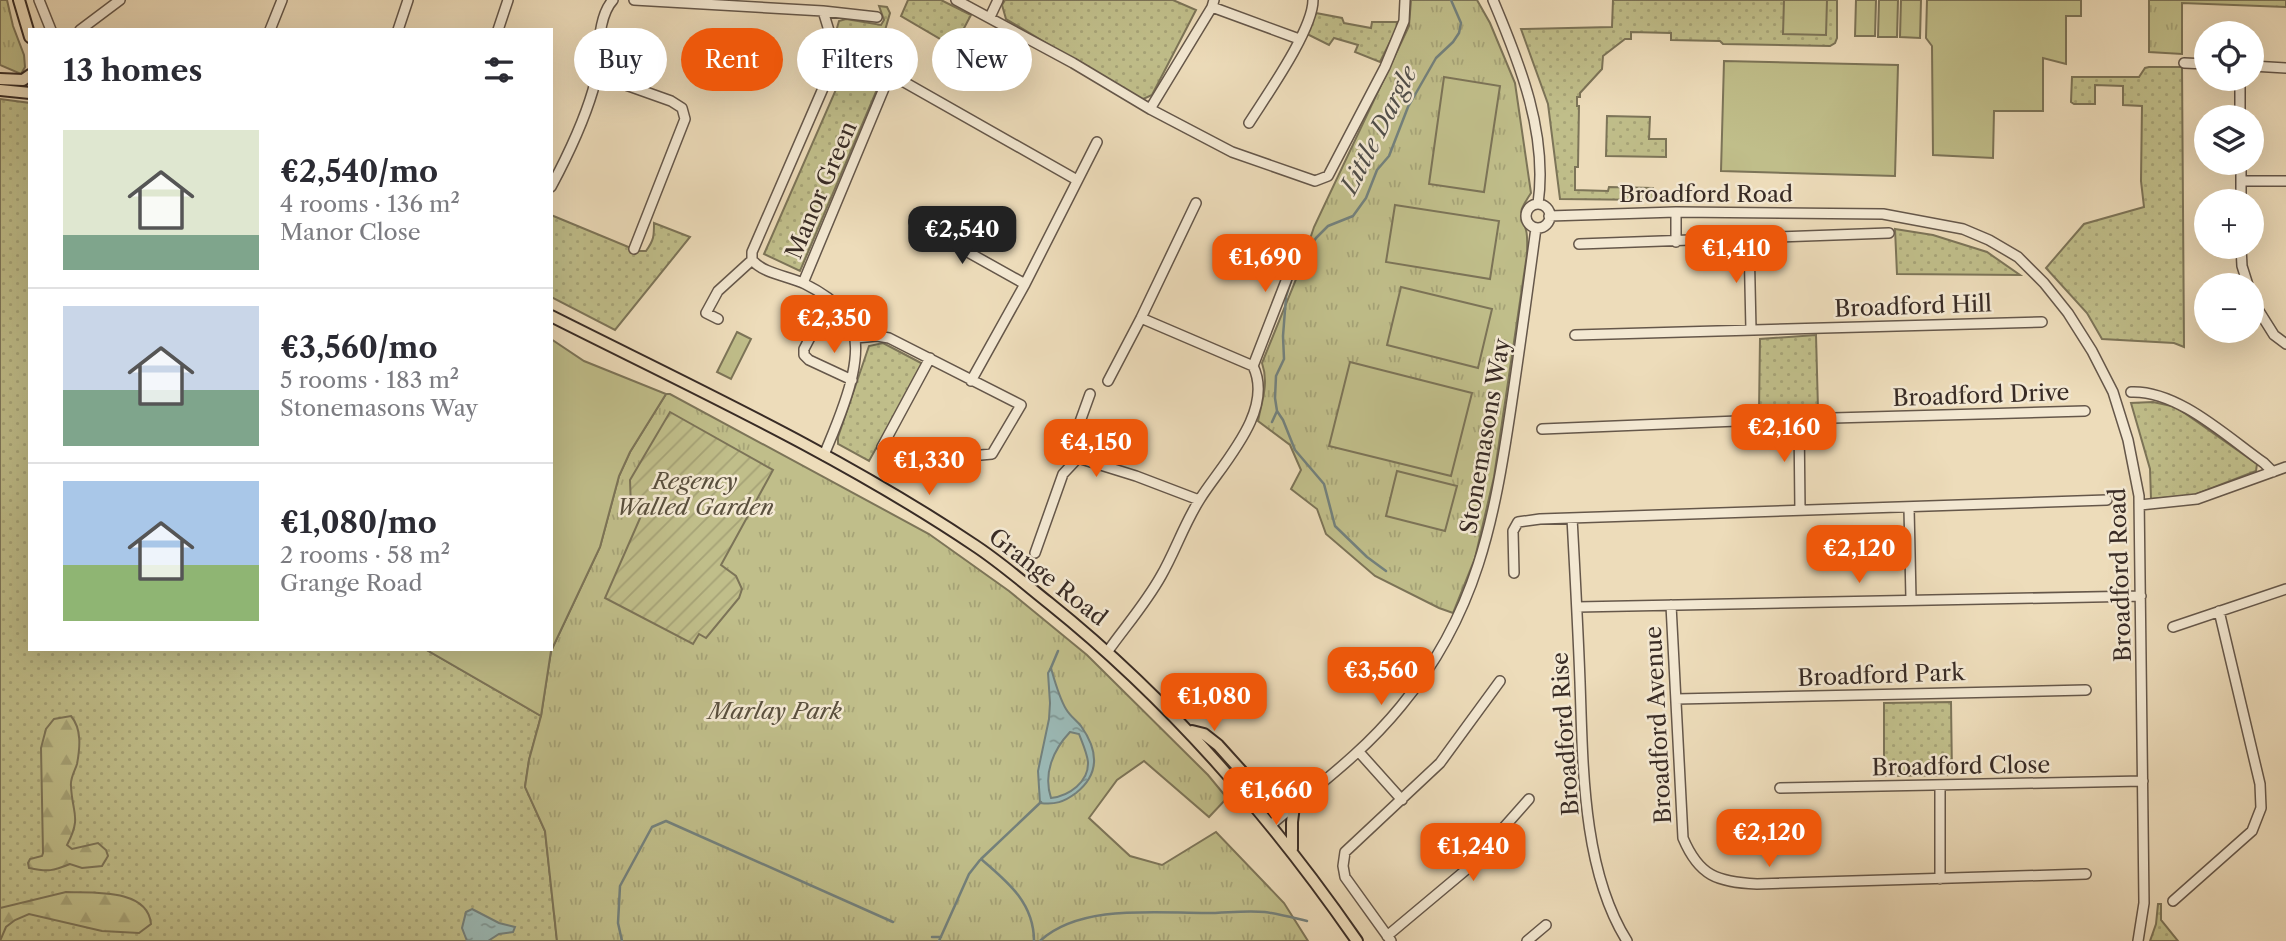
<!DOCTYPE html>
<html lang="en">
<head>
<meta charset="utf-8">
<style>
	:root { --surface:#fff; --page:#f7f7f7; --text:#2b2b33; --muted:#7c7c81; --line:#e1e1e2; --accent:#ea580c }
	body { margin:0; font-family:"Libre Caslon Text",serif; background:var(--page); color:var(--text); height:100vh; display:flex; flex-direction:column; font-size:26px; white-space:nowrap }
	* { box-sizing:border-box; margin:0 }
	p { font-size:23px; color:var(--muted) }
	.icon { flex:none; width:38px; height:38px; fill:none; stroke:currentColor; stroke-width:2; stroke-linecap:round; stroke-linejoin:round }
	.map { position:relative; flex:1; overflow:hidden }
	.sheet { position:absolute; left:28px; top:28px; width:525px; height:623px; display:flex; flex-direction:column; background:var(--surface); border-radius:0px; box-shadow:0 7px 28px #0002 }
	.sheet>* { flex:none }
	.guide { position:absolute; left:574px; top:28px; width:665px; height:63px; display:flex; gap:14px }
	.controls { position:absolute; left:2194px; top:21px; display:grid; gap:14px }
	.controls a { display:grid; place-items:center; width:70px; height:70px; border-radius:50%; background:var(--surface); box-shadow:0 7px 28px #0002; font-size:35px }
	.price { position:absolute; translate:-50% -60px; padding:0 16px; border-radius:14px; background:var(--accent); color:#fff; font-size:23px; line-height:46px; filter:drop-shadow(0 2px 4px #0008) }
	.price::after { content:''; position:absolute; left:50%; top:42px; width:21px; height:16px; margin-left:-10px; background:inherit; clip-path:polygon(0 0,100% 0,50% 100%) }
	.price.active { background:#222; color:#fff }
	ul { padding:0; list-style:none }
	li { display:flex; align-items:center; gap:21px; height:175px; padding:0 35px }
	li+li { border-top:2px solid var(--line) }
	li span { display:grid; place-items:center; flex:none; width:196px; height:140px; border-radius:0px; color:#555 }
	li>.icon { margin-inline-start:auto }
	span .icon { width:84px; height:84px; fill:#fffc; stroke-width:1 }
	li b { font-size:30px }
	h2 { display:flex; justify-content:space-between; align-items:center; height:84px; padding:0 35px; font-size:30px }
	.pill { padding:0 24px; border-radius:32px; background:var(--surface); box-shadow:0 7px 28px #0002; font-size:24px; line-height:63px }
	.pill.active { background:var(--accent); color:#fff }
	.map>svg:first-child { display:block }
	.grass { fill:url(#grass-dots); stroke:#7c7458; stroke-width:2 }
	.forest { fill:url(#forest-firs); stroke:#7c7458; stroke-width:2 }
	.park { fill:url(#park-tufts); stroke:#7c7458; stroke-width:2 }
	.garden { fill:url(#garden-furrows); stroke:#7c7458; stroke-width:2 }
	.pitch { fill:#c0be8a; stroke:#7c7458; stroke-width:2 }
	.water { fill:url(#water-ripples); stroke:#73817d; stroke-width:2; fill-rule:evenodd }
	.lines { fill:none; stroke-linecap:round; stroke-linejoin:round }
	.stream { stroke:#73817d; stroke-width:2.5 }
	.minor-casing { stroke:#65574a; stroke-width:12 }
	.major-casing { stroke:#382b25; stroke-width:14 }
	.minor { stroke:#f3e8d2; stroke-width:9 }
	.major { stroke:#eddcba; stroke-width:10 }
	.labels { text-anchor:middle; stroke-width:5; stroke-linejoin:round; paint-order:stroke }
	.street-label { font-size:23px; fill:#382b25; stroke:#f3e8d2 }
	.park-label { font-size:23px; font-style:italic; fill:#5a503e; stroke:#f3e8d2 }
	.water-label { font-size:24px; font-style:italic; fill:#514f4a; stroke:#f3e8d2 }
</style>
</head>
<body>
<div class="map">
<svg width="2286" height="941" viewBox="0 0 2286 941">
	<defs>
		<pattern id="grass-dots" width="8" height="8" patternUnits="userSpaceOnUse" patternTransform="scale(1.75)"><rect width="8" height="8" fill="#c0be8a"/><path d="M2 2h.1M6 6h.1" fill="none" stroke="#a6a377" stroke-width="1.8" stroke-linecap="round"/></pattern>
		<pattern id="forest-firs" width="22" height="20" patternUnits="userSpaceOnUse" patternTransform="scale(1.75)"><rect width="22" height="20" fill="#c0be8a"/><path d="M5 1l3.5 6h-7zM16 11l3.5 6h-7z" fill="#a6a377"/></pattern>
		<pattern id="park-tufts" width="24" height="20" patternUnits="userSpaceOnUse" patternTransform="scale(1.75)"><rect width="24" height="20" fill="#c0be8a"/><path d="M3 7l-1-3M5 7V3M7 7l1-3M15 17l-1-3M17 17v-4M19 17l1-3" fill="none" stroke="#a6a377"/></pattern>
		<pattern id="garden-furrows" width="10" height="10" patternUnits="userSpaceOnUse" patternTransform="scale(1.75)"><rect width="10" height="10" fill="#c0be8a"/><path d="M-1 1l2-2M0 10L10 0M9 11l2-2" fill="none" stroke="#a6a377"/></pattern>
		<pattern id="water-ripples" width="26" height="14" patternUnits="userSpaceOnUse" patternTransform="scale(1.75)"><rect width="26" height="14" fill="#9bbab7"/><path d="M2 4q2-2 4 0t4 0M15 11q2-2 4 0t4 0" fill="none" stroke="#7f9795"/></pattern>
	</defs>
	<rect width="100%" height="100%" fill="#eddcba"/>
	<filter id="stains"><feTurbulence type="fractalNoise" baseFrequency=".00286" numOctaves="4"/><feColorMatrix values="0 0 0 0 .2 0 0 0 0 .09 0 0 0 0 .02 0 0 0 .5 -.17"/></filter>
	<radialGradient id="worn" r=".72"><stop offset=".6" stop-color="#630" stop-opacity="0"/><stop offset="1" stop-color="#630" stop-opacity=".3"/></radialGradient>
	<path class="grass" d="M908,0H941L971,15L954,47L901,16Z
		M1005,0H1173L1196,10L1152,95L1141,100L1006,19L1002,5Z
		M1613,0H1837V38L1835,43L1830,46L1723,44L1720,41L1671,40V33L1631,32V39H1625L1603,56L1602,69L1580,93V97H1577V106H1579L1578,167H1575V190L1608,191L1609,187L1653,188V200L1560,199L1548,104L1521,29L1612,27Z
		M879,6L887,7L890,13L879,51L884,73L800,271L764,254L845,69L837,28L839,21L846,19L881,25L884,20Z
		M1316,13L1342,18L1344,23L1371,28L1372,22H1397V28L1380,62L1355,52L1358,45L1334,38L1329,45L1307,34Z
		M2149,67H2182L2184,347L2174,343L2102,339L2087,313L2046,268L2084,224L2144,207L2141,181L2142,106L2123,105V86L2095,85V104H2074L2071,102L2072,77H2139L2145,68Z
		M0,99L30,103V649H425L541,716L529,760L525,786L545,831L557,941H0Z
		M1607,116L1650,117L1649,139H1666V157L1606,156Z
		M551,215L638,251H646C654,240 654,236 654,223L690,237L615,330L551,297Z
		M1895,229L1933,235L1987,252L2020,275L1897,274Z
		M1816,335L1818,409L1759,411L1760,339Z
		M883,343L923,364L869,461L838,444V437L869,346Z
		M2153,402L2176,407L2257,464L2256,471L2194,495L2151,499L2150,469L2131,403Z
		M1951,702L1952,775L1884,776V703Z
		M2158,904H2161V920L2178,941H2150L2156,924Z"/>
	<path class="forest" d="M71,716C82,729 80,748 77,764C75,771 70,778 71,786C72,813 82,817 67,845L72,849L98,843L106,850L108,856L102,866L82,868L70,864C53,871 48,872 29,868L28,863L30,859L42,856L43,853L41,748L46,729L54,719Z
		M66,892C92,893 148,888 151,924L139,933L102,931L29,914L15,920L6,927L0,941V908Z"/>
	<path class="park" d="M0,0H7L13,26L24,55L25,67L21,74L0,65Z
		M1411,0H1477L1490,23L1515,83L1531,193C1518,213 1520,210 1526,230C1528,237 1527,247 1527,254L1494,477L1475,558L1453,613L1439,608L1375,576L1326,534L1317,509L1291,489L1301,470L1290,445L1258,421C1262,401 1269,383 1262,363L1299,272L1314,227L1409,26Z
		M2149,0H2286V7L2182,3V54L2149,52Z
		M666,394H670L929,534L1009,591L1087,655L1208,775L1227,798L1209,817L1144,761L1117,780L1089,818L1130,856L1162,865L1216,832L1284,903L1308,941H557L545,831L525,787L529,760L541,716L551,651L600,547L619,476L630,452Z"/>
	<path class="garden" d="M670,412L773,470L721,565L736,576L742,589L739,598L706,638L699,634L693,644L605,598L641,516L631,508L630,480Z"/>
	<path class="pitch" d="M1784,0H1827L1826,35L1783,34Z
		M1856,0H1876L1875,36H1855Z
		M1879,0H1898L1897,37H1878Z
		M1901,0H1921L1920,38L1900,37Z
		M1927,0H2081V16H2066V64L2043,58V111H1994L1993,158L1933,155L1932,46L1926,38Z
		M1724,61L1898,65L1895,176L1721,171Z
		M1444,77L1500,86L1484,192L1429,184Z
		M1395,205L1499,221L1490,279L1386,262Z
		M1401,287L1492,309L1478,368L1387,345Z
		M737,332L751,339L731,379L717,372Z
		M551,339L584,361L666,394L630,452L619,476L600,547L551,651L541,716L425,649H551Z
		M1350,362L1472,393L1451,476L1329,446Z
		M1397,471L1457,486L1445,531L1386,516Z"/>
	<path class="water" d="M1051,668C1055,682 1059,697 1066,709C1070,716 1076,720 1081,726C1098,750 1101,773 1076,793C1064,802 1055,805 1040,803L1038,771L1049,719L1050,703L1048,673ZM1070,732L1079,734C1082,742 1087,753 1088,762C1089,782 1069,796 1051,798C1043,774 1053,750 1070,732Z
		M472,909L499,923L515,927L513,932L499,934L488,941H467L462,928L466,912Z"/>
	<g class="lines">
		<path class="stream" d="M1277,411L1283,420L1295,450L1324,484L1335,526L1367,557L1386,571
			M1272,422L1277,411L1275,398L1276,376L1284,359L1283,336L1286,297L1293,274L1316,238L1328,226L1353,216L1366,198L1377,170L1389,156L1408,107L1436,58L1453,42L1459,33L1461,23L1451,0
			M1050,670L1058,651
			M932,937H941
			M622,941L618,923L620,886L652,827L666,821L893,922
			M939,941L969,874L980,860
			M1034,941C1034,903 1008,882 981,859L1041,802
			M1040,941C1080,904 1156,913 1206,913C1226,913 1245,910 1265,912C1279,914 1294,918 1307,921"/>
		<defs>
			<path id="minor" d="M39,0L51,30
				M634,0L823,11L877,17
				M956,0L1073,63L1150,109L1232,152L1315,181L1328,176L1385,67L1404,21L1405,0
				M1493,0C1520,64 1548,134 1538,204
				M1212,7L1299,39
				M990,17L998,0
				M80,30L120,0
				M270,30L282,0
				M398,30L408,0
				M498,30L508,0
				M2184,63L2207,64
				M2252,66L2286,68
				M595,74L671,101L682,108L685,119L634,249
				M2240,79V117
				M1150,109L1212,7L1214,0
				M1249,123C1266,96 1313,30 1313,0
				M2241,163V201
				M2241,181H2286
				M551,187C567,157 583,124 593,90C600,65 595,19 613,0
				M1526 216a12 12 0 1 1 24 0a12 12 0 1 1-24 0Z
				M1549,216L1676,212L1883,214L1963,229L1989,240L2018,257L2044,283L2068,313L2092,351L2113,392L2128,440L2139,496L2144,903L2138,941
				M914,222L1025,284
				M1749,240L1751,330
				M1676,242V212
				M1579,244L1889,233
				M2241,247L2242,266L2248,285
				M752,260V252L834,63V47L823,11
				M752,260C764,274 789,276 805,284C819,291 834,301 844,312C874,346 838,420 824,455
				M803,283L890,74L1077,180
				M2252,300L2274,335L2286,344
				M718,319L706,313L718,291L752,260
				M814,330L804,349V355L809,360L852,380
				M1575,335L2042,322
				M856,338L877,336L889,338L1021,405L992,454L981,455
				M1253,366L1298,250
				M971,381L1025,284L1097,142
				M1108,381L1141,318L1196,203
				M2131,392C2178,390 2227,437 2264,463L2273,472
				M1799,419L1800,510
				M1542,429L1762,420L2085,411
				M882,447L930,358
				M1078,458L1077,430L1090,394
				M2140,505L2197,499L2286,467
				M1909,508L1911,599
				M1572,518C1575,573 1578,627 1580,682C1583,765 1582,869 1627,941
				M1035,553L1063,474L1078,458L1136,476L1199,500
				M1514,573L1513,531L1518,522L1540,519L2107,500
				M1671,605L1683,838C1699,876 1717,882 1757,884L2086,874
				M1577,607L2141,596
				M2173,627L2286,589
				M1108,651C1125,627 1146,603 1161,576C1175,552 1184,524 1200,499C1222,464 1275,411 1253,366L1141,318
				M1676,699L2086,690
				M1359,752L1402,800
				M1780,788L2143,781
				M1272,824C1318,785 1362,754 1401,706C1477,614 1494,521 1511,407C1520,347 1528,287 1536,228
				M1940,879V786
				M2173,901L2252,831L2261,808L2260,784L2219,611
				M1387,936L1467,869L1529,799
				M1391,941L1345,877L1343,866L1345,852L1440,763L1500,681
				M1527,941L1546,925"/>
			<path id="major" d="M19,0L30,37
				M0,79L23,80L30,75
				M0,90L30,93
				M551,316C694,388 840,455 974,545C1000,562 1024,583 1049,603C1170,700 1269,814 1357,941
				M1192,731L1204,734L1218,745L1264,796L1276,802L1302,800
				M1292,849V822L1294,806"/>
		</defs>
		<use href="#minor" class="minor-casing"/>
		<use href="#major" class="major-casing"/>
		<use href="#minor" class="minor"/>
		<use href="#major" class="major"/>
	</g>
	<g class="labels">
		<g class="street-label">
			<text transform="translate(821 190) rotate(-67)" y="8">Manor Green</text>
			<text x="1706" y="202">Broadford Road</text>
			<text transform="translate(1913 306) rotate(-2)" y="8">Broadford Hill</text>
			<text transform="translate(1981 395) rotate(-2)" y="8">Broadford Drive</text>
			<text transform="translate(1485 436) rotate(-80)" y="8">Stonemasons Way</text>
			<text transform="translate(2120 575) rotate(-92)" y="8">Broadford Road</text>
			<text transform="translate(1048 577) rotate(38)" y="8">Grange Road</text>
			<text transform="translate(1881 675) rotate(-2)" y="8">Broadford Park</text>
			<text transform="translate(1658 725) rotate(-93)" y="8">Broadford Avenue</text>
			<text transform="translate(1565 734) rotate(-94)" y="8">Broadford Rise</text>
			<text transform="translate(1961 766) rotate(-1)" y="8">Broadford Close</text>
		</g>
		<g class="park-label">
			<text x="695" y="489">Regency<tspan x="695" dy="26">Walled Garden</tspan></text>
			<text x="775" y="719">Marlay Park</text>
		</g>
		<g class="water-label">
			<text transform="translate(1379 130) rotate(-63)" y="8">Little Dargle</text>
		</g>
	</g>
	<rect width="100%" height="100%" filter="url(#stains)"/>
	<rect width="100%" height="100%" fill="url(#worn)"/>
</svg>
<div class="controls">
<a><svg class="icon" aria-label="locate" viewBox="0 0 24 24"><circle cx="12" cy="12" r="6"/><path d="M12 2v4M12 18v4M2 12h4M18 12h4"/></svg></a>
<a><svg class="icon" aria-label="layers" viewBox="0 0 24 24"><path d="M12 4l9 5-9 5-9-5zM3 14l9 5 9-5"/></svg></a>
<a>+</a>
<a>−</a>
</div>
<b class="price active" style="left:962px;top:266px">€2,540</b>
<b class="price" style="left:1736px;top:285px">€1,410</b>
<b class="price" style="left:1265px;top:294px">€1,690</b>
<b class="price" style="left:834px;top:355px">€2,350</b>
<b class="price" style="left:1784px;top:464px">€2,160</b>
<b class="price" style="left:1096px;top:479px">€4,150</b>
<b class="price" style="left:929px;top:497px">€1,330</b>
<b class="price" style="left:1859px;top:585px">€2,120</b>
<b class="price" style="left:1381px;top:707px">€3,560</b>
<b class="price" style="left:1214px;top:733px">€1,080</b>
<b class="price" style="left:1276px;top:827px">€1,660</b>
<b class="price" style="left:1769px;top:869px">€2,120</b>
<b class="price" style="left:1473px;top:883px">€1,240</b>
<div class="guide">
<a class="pill">Buy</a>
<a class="pill active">Rent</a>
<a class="pill">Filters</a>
<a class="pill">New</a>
</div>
<section class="sheet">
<h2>13 homes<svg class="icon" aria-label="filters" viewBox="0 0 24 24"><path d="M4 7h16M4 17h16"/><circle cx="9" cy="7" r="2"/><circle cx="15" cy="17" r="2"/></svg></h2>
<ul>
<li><span style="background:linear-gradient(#dfe7d0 75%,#7fa58c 0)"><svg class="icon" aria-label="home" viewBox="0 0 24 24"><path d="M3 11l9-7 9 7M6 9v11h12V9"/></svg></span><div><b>€2,540/mo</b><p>4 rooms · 136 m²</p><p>Manor Close</p></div></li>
<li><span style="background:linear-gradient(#c9d6e8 60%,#7fa58c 0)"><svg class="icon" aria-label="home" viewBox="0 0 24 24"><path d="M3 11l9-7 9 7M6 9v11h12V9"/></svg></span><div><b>€3,560/mo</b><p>5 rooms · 183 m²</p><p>Stonemasons Way</p></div></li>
<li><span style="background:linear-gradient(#a9c7e8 60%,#8fb573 0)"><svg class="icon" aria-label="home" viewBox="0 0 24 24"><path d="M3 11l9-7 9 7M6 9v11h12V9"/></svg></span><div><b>€1,080/mo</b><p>2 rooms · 58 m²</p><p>Grange Road</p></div></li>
</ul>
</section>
</div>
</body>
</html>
